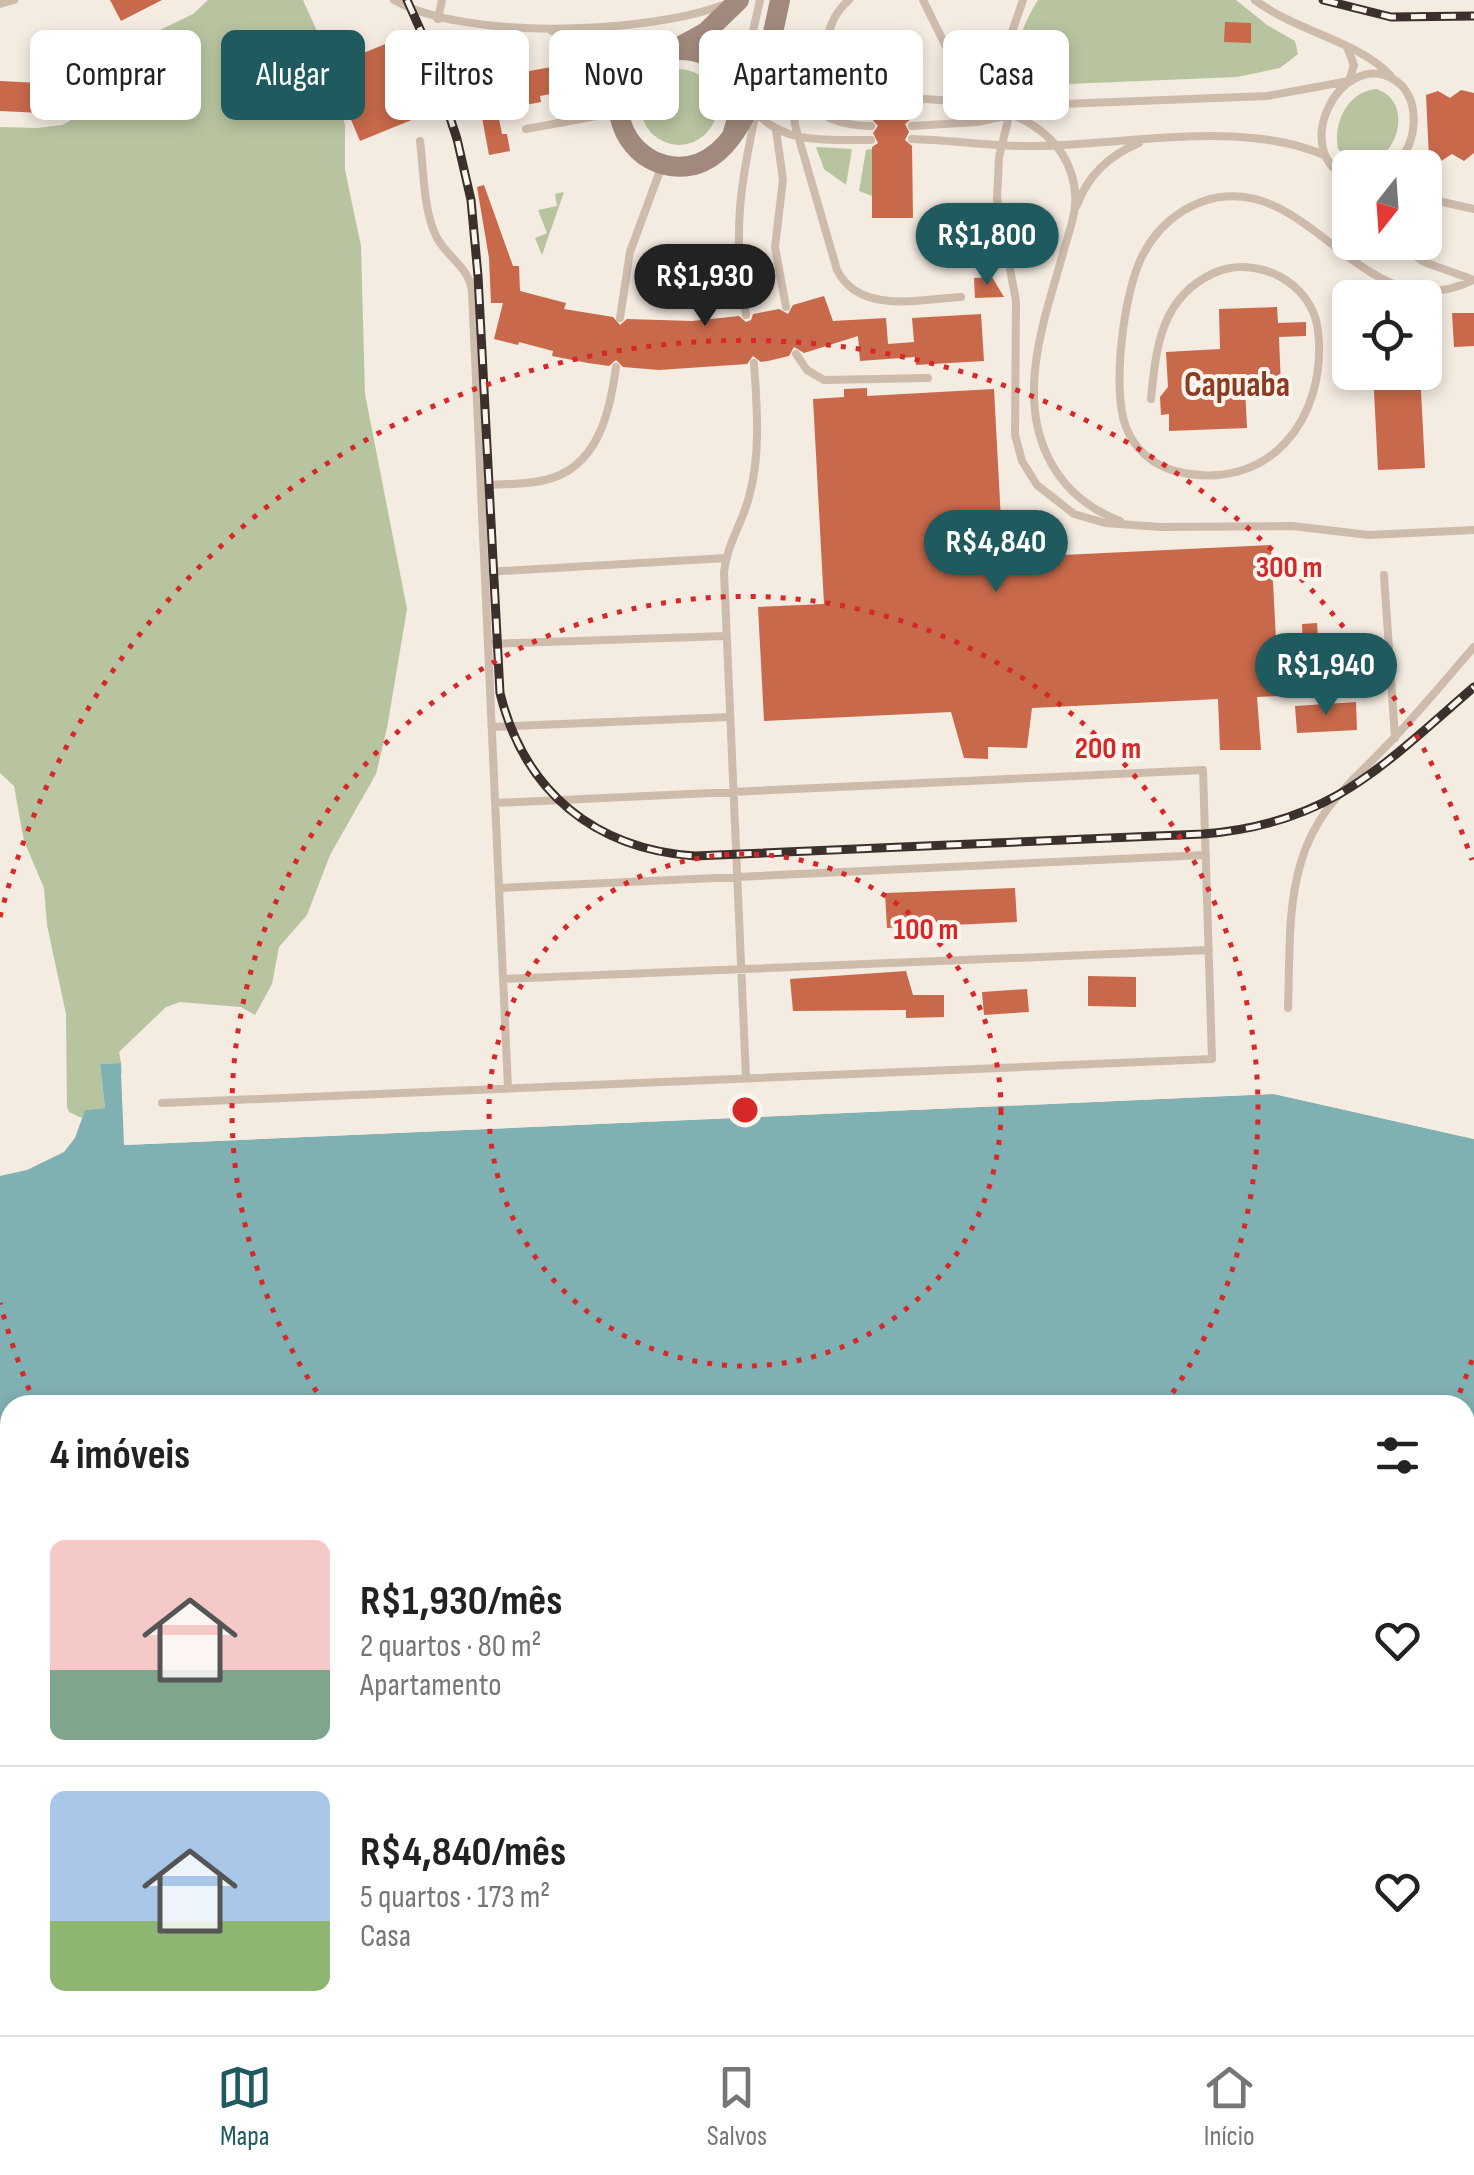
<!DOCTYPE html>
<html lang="pt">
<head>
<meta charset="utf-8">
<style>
	:root { --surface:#fff; --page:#f2f2f2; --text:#222; --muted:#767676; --line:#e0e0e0; --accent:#1f5a5e }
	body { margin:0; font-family:"Sofia Sans Condensed",sans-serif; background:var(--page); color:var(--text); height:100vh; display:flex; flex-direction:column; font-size:38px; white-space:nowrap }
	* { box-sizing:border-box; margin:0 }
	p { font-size:32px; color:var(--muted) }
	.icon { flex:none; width:55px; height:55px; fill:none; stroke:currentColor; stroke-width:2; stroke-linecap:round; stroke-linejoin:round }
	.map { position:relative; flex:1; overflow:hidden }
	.sheet { position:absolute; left:0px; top:1395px; width:1475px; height:640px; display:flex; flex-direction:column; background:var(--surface); border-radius:30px 30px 0 0; box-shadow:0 5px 15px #0003 }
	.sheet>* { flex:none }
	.guide { position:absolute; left:30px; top:30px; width:1415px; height:90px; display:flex; gap:20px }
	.needle { width:65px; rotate:197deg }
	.controls { position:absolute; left:1332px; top:150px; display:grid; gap:20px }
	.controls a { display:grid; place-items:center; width:110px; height:110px; border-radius:15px; background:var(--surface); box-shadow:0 5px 15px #0003; font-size:50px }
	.price { position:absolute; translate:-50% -85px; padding:0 22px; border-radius:35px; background:var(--accent); color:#fff; font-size:32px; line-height:65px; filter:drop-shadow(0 2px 5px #0008) }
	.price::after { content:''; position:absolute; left:50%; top:60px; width:30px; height:22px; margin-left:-15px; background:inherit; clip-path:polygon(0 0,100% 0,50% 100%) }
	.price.active { background:#222; color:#fff }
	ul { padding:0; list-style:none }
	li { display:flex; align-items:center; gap:30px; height:250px; padding:0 50px }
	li+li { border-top:2px solid var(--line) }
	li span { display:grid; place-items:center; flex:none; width:280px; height:200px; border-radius:15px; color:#555 }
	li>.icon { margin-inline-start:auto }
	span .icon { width:120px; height:120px; fill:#fffc; stroke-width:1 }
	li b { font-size:42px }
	h2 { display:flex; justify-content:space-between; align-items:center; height:120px; padding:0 50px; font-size:42px }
	.pill { padding:0 35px; border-radius:15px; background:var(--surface); box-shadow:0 5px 15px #0003; font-size:35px; line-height:90px }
	.pill.active { background:var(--accent); color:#fff }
	.dock { display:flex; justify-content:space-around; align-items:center; height:140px; border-top:2px solid var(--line); background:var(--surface); font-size:28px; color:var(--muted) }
	.dock a { display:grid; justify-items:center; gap:5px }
	.dock .active { color:var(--accent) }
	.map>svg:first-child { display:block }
	.green { fill:#b8c4a0 }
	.water { fill:#7fb0b2 }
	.pier { fill:#f4ebe1 }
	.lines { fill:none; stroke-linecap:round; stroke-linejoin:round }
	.ferry { stroke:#1f5a5e; stroke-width:2.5; stroke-dasharray:12 10; stroke-linecap:butt }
	.building { fill:#c8694b }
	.path { stroke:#b9a596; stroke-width:2.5; stroke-dasharray:5 5; stroke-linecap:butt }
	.service { stroke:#cdbbac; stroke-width:8 }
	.secondary { stroke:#a18a7d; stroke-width:20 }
	.primary { stroke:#7d675c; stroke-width:22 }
	.rail-casing { stroke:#3b302b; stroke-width:9 }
	.rail { stroke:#fbf5ee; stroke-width:5; stroke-dasharray:15; stroke-linecap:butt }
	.ring { fill:none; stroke:#d62828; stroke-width:5; stroke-dasharray:5 10 }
	.labels { text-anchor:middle; stroke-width:8; stroke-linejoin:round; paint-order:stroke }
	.quarter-label { font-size:35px; font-weight:bold; fill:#8c3b22; stroke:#fbf5ee }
	.centre { fill:#d62828; stroke:#fbf5ee; stroke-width:5 }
	.ring-label { font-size:30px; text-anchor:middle; font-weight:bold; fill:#d62828; stroke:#fbf5ee; stroke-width:8; stroke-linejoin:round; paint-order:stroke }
</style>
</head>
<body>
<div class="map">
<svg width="1474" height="2035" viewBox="0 0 1474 2035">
	<rect width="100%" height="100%" fill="#f4ebe1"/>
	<path class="green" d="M208,0H303L326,51L345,125V170L361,246L365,394L407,609L387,728L376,774L330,855L307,915L279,947L272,984L255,1015L241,1007L180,1002L166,1007L119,1052L121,1063L100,1064L105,1108L86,1110L82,1118L69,1112L67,1107L66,1014L47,925L44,888L24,841L14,786L0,773V127L37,128L62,125L80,115L120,65L162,29L193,14Z
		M1038,0H1236L1267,25L1295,41L1298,54L1280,68L1237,77L1019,86C1012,53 1020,29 1038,0Z
		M641 107a38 38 0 1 1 76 0a38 38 0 1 1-76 0Z
		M1376,89C1419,102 1394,173 1352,164L1338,149C1333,123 1347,92 1376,89Z
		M816,147L852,149L846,185L824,169Z
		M872,149V196L859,191L866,150Z
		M564,192L542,255L535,238L547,233L538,210L557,206L555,194Z"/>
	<path class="water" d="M121,1063L125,1145L1274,1094L1474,1139V2035H883L816,2025H1465V1405H10V1698L0,1693V1176L27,1170L64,1152L75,1138L85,1110L105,1108L100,1064Z"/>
	<path class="pier" d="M121,1073H126L129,1139L1274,1089L1474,1134V1139L1274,1094L124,1145Z"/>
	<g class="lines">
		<path class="ferry" d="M0,1428L10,1429
			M0,1465L10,1466
			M1465,1636L1474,1638
			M1465,1674L1474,1675"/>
	</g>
	<path class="building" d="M110,0H162L121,21Z
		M1225,22L1251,23V43L1224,42Z
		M410,34L441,108L360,141L329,67Z
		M460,54L463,68L449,71L447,57Z
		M573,63L577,89L540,96L541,102L525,105L524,99L496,104L502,134H507L510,151L489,155L480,107L470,109L465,83Z
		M0,81L79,85L78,110L62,109V114L0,111Z
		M1461,90L1474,93V153L1464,161L1452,154L1441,161L1429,158L1426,95L1438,91L1450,98Z
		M871,106L912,107V118L905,124L909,132L905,140L912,146L913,218H872V147L878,143L873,133L878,126L871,118Z
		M484,185L513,266H519L520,291L566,303L564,309L613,317L620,325L627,319L692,321L739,316L746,322L751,320L753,314L779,309L788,314L793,305L824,296L833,321L886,318L888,344L914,342L912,318L981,314L984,361L916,365L915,357L860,361L858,336L804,353L794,347L789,356L768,361L761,362L753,356L747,364L659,370L623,367L616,360L609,366L588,363L552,356L553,351L519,342L518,345L494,339L503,303H491L489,258L477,187Z
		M992,277L1004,297L975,298L974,278Z
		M1277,307L1278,323L1306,322V336L1279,337L1281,387L1245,388L1247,428L1169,431V414L1161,415L1160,397L1168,387L1166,352L1220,349L1219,309Z
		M1452,313H1474V346L1454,347Z
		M1373,372H1420L1425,468L1378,470Z
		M867,388V396L994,389L1003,558L1271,545L1279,696L1257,697L1261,750H1220L1218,699L1032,708L1027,748L988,747V759L964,758L951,712L764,721L758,607L824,604L813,399L844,397V389Z
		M1317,623L1319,651L1303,652L1302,624Z
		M1348,651L1349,671L1324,673L1323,653Z
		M1356,702L1357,730L1297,733L1295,706Z
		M1015,888L1017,922L887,928L885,893Z
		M906,971L913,995H944V1017L906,1018V1010L793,1011L790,979Z
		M1088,976L1136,977V1007L1088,1006Z
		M1027,989L1029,1012L984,1015L982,992Z"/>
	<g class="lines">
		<path class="path" d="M0,1932L10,1927
			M0,1957L10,1972
			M0,2002L10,1999
			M37,2025L40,2035"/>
		<path class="service" d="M394,0C466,41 649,34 726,4
			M849,0C816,28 820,83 865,97C881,101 902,99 918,99C966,100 1026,107 1058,148C1070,164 1077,185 1075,205C1074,222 1066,240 1062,257C1044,320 1017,394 1048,457C1063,488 1089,509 1120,521
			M923,0L958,71L998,107
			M1023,0L1004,55L1003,88L1009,116L999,157L997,199L1016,301L1015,435L1022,461L1037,485L1074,514L1105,523L1161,527L1292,526L1369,535L1474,530
			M1255,0C1297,32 1356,40 1390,75
			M0,4L14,0
			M438,19L442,0
			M552,31L584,47L619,83
			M775,49C786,97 822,126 871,126
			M791,88L795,125L837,270C860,315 919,299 961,297
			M747,94L744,71L760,0
			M755,111C784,146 830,139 871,140
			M912,126L977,122L1062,104L1267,96L1349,81L1354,65L1347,47
			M526,129L619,112
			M776,130L783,180L775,247L786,307
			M912,139C953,140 994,147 1035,146C1125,145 1241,119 1324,155
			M420,141C424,171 423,211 437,238C449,259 468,266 472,291L508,1088
			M1350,179C1287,152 1341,49 1393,79C1405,86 1411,97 1413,110C1416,132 1409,152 1393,168
			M1425,198L1474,209
			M1077,205C1088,175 1110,155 1139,143
			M1394,242L1424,262L1474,280
			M746,315C732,231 740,188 757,107
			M620,318L630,252L661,168
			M796,354L807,370L824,380L928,378
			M1151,399C1156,347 1161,297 1214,273C1256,254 1312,282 1318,330C1328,418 1269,495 1175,471C1153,465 1134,449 1126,427C1111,390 1124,285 1145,251C1157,229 1177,211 1201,202C1310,163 1361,336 1473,280
			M481,485C502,484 525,485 545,480C598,468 610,412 616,367
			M485,572L726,558
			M1384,575L1395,738
			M488,644L726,636
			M492,727L730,717
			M499,888L1206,855
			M503,979L1209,950
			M1288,1008C1290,960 1287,908 1301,862C1318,805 1354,781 1392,740C1421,710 1447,678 1474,647
			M746,1078L724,572C727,544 742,524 749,497C761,454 757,407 754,363
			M162,1103L1212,1059L1203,770L495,803
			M238,2025L245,2035"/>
		<path class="secondary" d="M677,48L706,32L739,0
			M733,132C772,23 590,25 622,125C629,145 645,160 665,165C744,183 769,53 780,0
			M0,1714L10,1719
			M0,1748L10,1754
			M291,2025L300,2035
			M453,2025L500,2035
			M663,2025L729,2035"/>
		<path class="primary" d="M0,1860L10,1869
			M0,1894L10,1902
			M109,2025L117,2035
			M138,2025L146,2035"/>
		<defs>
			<path id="rail" d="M407,0L424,38L457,139L471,200L478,276L500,693C524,791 594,849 695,856L1203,834C1331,824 1382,766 1474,687
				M1323,0L1391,17L1474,16"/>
		</defs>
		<use href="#rail" class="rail-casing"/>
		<use href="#rail" class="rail"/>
	</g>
	<g class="ring">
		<circle cx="745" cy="1110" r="256"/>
		<path d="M325 1404A513 513 0 1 1 1165 1404"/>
		<path d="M1472 1360A769 769 0 0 1 1455 1404M35 1404A769 769 0 0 1 0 1303M0 917A769 769 0 0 1 1472 860"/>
	</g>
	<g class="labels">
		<g class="quarter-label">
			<text x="1237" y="396">Capuaba</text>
		</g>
	</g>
	<circle cx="745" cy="1110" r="15" class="centre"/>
	<g class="ring-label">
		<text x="1289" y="577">300 m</text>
		<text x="1108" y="758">200 m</text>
		<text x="926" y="939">100 m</text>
	</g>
</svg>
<div class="controls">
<a><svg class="needle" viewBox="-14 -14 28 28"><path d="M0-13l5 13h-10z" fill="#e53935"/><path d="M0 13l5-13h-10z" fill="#767676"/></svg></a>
<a><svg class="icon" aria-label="locate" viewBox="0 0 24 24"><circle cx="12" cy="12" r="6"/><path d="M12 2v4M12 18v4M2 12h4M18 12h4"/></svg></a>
</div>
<b class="price" style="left:987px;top:288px">R$1,800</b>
<b class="price active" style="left:705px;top:329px">R$1,930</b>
<b class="price" style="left:996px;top:595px">R$4,840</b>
<b class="price" style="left:1326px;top:718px">R$1,940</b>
<div class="guide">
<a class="pill">Comprar</a>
<a class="pill active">Alugar</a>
<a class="pill">Filtros</a>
<a class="pill">Novo</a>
<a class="pill">Apartamento</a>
<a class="pill">Casa</a>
</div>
<section class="sheet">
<h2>4 imóveis<svg class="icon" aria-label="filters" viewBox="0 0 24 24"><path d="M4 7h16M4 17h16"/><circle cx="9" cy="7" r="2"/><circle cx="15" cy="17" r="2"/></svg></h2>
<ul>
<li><span style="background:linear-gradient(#f6c9c9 65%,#7fa58c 0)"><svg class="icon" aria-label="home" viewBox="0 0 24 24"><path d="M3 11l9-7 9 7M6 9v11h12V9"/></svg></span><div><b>R$1,930/mês</b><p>2 quartos · 80 m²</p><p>Apartamento</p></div><svg class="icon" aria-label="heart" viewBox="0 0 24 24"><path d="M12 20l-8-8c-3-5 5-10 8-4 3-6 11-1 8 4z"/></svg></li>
<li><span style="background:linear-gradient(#a9c7e8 65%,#8fb573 0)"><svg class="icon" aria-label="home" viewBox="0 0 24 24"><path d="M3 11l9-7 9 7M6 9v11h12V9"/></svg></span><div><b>R$4,840/mês</b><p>5 quartos · 173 m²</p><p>Casa</p></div><svg class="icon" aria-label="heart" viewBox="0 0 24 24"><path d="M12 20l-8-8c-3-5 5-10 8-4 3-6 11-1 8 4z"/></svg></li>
</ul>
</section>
</div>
<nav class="dock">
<a class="active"><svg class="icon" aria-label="map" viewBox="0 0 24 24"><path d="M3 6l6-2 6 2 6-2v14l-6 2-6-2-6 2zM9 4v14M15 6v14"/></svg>Mapa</a>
<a><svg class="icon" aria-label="saved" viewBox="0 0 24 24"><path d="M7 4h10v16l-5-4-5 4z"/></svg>Salvos</a>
<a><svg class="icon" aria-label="home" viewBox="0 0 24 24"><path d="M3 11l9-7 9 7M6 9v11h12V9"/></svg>Início</a>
</nav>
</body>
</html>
